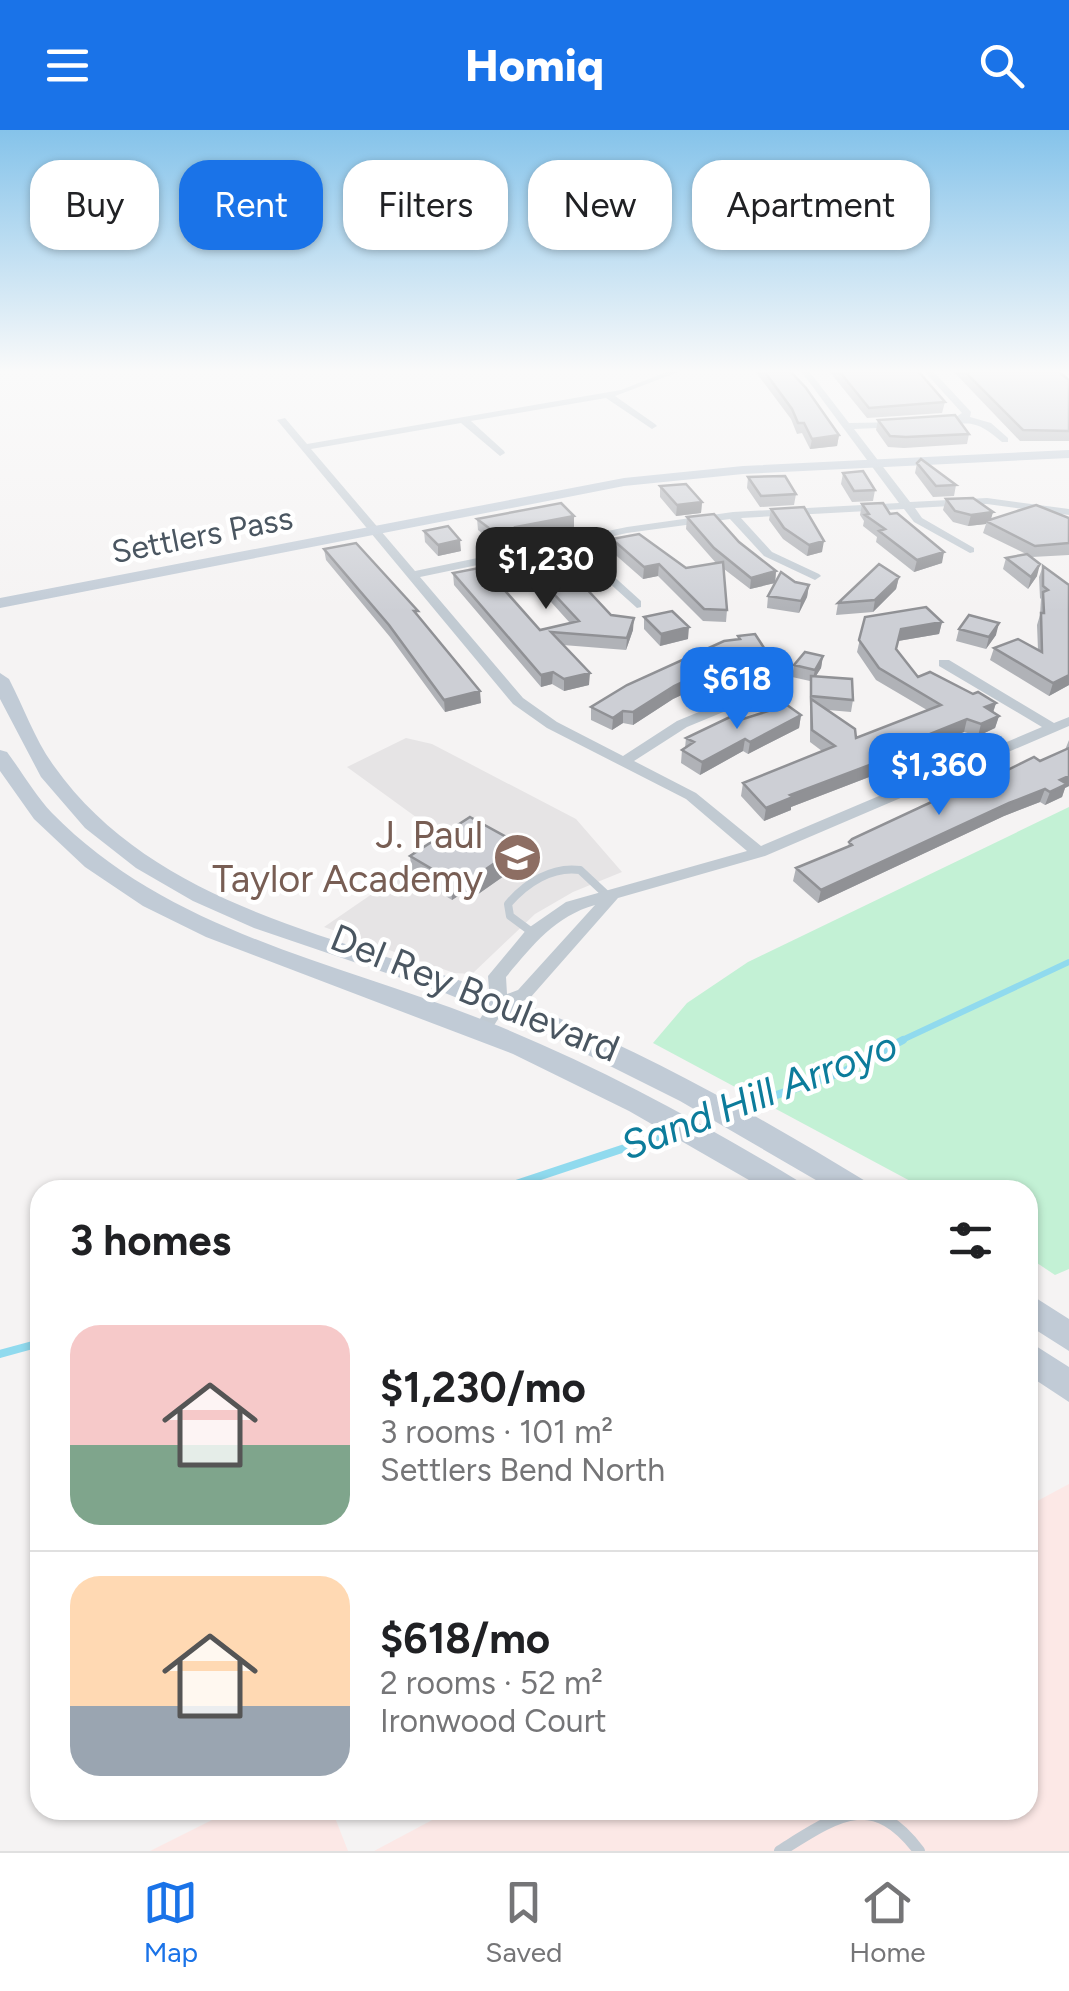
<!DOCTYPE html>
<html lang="en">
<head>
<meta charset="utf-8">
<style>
	:root { --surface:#fff; --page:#f2f2f2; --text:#202124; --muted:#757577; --line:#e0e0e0; --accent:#1a73e8 }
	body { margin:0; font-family:Figtree,sans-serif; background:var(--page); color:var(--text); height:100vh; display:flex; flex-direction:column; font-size:38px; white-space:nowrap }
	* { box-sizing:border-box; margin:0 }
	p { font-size:32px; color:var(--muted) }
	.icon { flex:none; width:55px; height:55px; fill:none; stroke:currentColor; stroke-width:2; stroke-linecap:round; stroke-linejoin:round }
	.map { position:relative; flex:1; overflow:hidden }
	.side { position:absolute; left:30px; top:1050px; width:1008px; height:640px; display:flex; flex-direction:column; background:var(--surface); border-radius:30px; box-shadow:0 2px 8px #0004 }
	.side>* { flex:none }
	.hud { position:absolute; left:30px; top:30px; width:1010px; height:90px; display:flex; gap:20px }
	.price { position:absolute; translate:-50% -85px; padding:0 22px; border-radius:20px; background:var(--accent); color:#fff; font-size:32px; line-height:65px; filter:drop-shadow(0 2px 5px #0008) }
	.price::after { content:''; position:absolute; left:50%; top:60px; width:30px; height:22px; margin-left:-15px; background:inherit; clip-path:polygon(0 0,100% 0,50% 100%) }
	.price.active { background:#222; color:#fff }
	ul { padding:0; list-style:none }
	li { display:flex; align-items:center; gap:30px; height:250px; padding:0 40px }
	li+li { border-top:2px solid var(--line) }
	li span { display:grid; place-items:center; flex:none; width:280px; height:200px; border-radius:30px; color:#555 }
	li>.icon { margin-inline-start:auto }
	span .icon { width:120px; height:120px; fill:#fffc; stroke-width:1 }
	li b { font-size:42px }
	h2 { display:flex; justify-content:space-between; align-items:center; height:120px; padding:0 40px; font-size:42px }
	.chip { padding:0 35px; border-radius:30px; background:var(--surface); box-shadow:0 2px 8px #0004; font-size:35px; line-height:90px }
	.chip.active { background:var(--accent); color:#fff }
	header { display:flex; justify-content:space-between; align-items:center; height:130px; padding:0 40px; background:var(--accent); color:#fff; font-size:45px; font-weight:800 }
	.dock { display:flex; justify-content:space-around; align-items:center; height:140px; border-top:2px solid var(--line); background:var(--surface); font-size:28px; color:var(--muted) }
	.dock a { display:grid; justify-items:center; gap:5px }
	.dock .active { color:var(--accent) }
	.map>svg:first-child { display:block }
	.education { fill:#e6e4e5 }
	.medical { fill:#fce8e6 }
	.green { fill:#c3f1d5 }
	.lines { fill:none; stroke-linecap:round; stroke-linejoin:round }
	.stream-far1 { stroke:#90daee; stroke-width:6 }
	.stream { stroke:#90daee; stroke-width:8 }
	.lane-far1 { stroke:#c1cad2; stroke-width:8 }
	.lane { stroke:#c1cad2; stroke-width:12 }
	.street { fill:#c1cad2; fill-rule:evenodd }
	.secondary { fill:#c1cbd6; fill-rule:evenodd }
	.wall { fill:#b0b2b7 }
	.shaded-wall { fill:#909195 }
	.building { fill:#cdcfd5; stroke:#909195; stroke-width:2.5 }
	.labels { text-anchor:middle; stroke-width:9; stroke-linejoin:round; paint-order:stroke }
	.far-street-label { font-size:32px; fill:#4a5661; stroke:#fff }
	.education-label { font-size:38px; fill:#785e54; stroke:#fff; text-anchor:end }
	.street-label { font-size:38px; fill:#4a5661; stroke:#fff }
	.water-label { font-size:40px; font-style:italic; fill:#0c7c9b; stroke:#fff }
</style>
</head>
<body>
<header><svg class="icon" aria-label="menu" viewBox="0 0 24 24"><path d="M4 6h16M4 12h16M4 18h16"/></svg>Homiq<svg class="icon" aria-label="search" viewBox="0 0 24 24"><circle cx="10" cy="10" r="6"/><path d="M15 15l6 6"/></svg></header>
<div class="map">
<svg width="1069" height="1721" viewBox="0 0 1069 1721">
	<rect width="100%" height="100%" fill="#f5f3f3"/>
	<path class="education" d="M406,608L432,614L576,689L622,742L573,762L535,784L472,844L454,843L324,797L449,711L347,637Z"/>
	<path class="medical" d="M1069,1354V1721H374L451,1680H1028V1376Z
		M232,1680H332L348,1721H150Z"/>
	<path class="green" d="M1069,677V1139L1055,1145L1028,1127V1060H927L653,913L687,873L748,832Z"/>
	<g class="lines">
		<path class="stream-far1" d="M898,912L1069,832"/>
		<path class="stream" d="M736,979L843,942L903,910
			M498,1060L673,1002
			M0,1224L40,1213"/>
		<path class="lane-far1" d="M533,803L510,786L508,774C526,753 552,736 580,740L610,768"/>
		<path class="lane" d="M780,1721C835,1687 872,1658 919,1721"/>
		<path class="street" d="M669,241H681L615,266L655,294L657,296L652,299L606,268L471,291L504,321L505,323L500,326L461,293L311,319L415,441L627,397L733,382L899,373L801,241H809L849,293L904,292V296L901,297L854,299L910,372L987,368L1069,379V385L987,374L915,378L922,388L974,418V422L970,423L914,392L904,379L741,388L772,422L819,444L821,446L815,450L764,426L730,389L627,403L578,414L641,471V477L637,478L568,416L420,447L523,568L557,592L623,626L677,591L752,560H762V566L687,597L634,631L696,663L761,716L1042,597L939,536V530H949L1054,593L1069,587V596L765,726L618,768L530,868L505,878L488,905H476L473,900L490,873L488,846L527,799L566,772L747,721L686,669L547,598L513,574L277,290L285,288L307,314L621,260ZM595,775L518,860L507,864L506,847C531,817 555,786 595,775Z
			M924,241H933L971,282L970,287L991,293L1008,308V312H1002C971,285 969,296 934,294V290L956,287L962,283Z"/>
		<path class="secondary" d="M1069,320V328L743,344L624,356L0,478V468L624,348L743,336Z
			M0,543L9,549C24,578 35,610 54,636C161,787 367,810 525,874C645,922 757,985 867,1052L872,1060H833L680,971L550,906L445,863L254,798L193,771L136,738L85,698L41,647L0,569Z
			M0,620L7,622C22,642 35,665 52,683C169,803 340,833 491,893C598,936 701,992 800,1052L805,1060H766L629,981L513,924L206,807L143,776L85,737L34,689L0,641Z
			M1028,1163L1069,1189V1221L1028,1195Z
			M1028,1211L1069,1237V1272L1028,1245Z"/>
	</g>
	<path class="wall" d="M755,241H790L839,305L837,316L810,319L802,303L797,304L791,289Z
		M829,241H918L945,272L942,283L867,288Z
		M953,241H1058L1069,250V311H1020Z
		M878,290L969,304L967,314L904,318L888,317L876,300Z
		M917,333L956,355L954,366L933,367L915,343Z
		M843,343L875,360L873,371L852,372L841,354Z
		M748,347L796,364L794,375L760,377L747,358Z
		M660,356L702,372L701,383L676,386L660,367Z
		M946,369L993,382L990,390L1069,388V425L1032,427L1037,446L1028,459L1003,439L1006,428L1026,424L983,403L986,394L968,396L953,392L943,380Z
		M862,374L890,384L942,433L914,442L876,412L877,407L863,396L864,391L860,385Z
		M771,379L822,422L807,426L783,409L769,390Z
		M687,387L739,412L776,441L775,453L750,459L724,439L727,480L726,492L703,491L658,446L643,449L611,421L612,409L686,438L716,433L686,399Z
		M477,389L574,398L523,407V415L502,419L478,400Z
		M424,401L461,421L438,426L425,412Z
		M324,419L481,573L445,582L390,507L326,430Z
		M513,420L591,464L611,485L633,500L626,520L563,515L589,555L564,561L552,554L541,557L454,455L453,443L540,500L570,493L514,431Z
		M1043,436L1069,455V555L1049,566L990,530L994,518L1038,520L1037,495L1040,485L1041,469L1040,468L1039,447Z
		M899,447L896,459L873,482L836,485L838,473Z
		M795,452L809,455L807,467L799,483L767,478L768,466Z
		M644,487L688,509L660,516L644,499Z
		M865,487L942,492L939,504L898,511L896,519L918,547L996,573L993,583L999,586L995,598L978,606L964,602L932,615L929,624L791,677V680L764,691L741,666L743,653L822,621L810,612V551L792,547L794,535L823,526L821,538L816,546L853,570L851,582L828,580L856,608L927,580L876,550L857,522Z
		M959,499L996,505L986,519L956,511Z
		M738,506L768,524L766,536L737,539L673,569L633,595L623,593L612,600L591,590V577L738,510Z
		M801,585L799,598L748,624L743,621L700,645L681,633L682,620L685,618L686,608L737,591Z
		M1069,610V656L1065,658L1062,667L1045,675L1040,672L1004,686L818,773L793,751L796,738L848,717L849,712L989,649L1040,631L1065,620Z
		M521,715V734L474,767L464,762L452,770L412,745L410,726Z"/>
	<path class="shaded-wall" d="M839,305L837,316L810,319L812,309Z
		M702,372L701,383L676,386L677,375Z
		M993,382L990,393L986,391V394L968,396L971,385Z
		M574,386V398L523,407V415L502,419V408L516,397Z
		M460,410L461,421L438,426V415Z
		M824,411L822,422L807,426L809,415Z
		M944,422L942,433L914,442L917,430Z
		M659,434L658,446L643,449L644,437Z
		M1040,434L1037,446L1028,459L1031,447Z
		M776,441L775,453L750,459L751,448Z
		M899,447L896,459L873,482L875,470Z
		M591,452V464L582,454Z
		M809,455L807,467L799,483L801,471Z
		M634,488L633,500L626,520L627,508Z
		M942,492L939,504L898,511L901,499Z
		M999,493L996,505L986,519L989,507Z
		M689,497L688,509L660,516L661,504Z
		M738,526L737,539L673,569L633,595V582L674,556Z
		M823,526L821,538L812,552L815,540Z
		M553,542L552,554L541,557V545Z
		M590,543L589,555L564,561V549Z
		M1069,545V555L1049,566L1053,553Z
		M480,561L481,573L445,582L444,570Z
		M996,573L992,585L985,577Z
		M623,581V593L612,600L613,588Z
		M801,585L799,598L748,624L750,612Z
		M999,586L995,598L978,606L981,594Z
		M967,589L964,602L932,615L929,624L791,677V680L764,691L766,678L790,665Z
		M745,609L743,621L700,645L702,632Z
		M1069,646V656L1065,658L1062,667L1045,675L1050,662L1060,650Z
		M1045,659L1040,672L1004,686L818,773L821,760L1009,673Z
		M521,715V734L474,767L473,748Z
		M464,742V762L452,770L451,750Z"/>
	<path class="building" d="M764,241H790L806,258L839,305L812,309L804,293H798L792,279Z
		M839,241H918L945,272L869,278Z
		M964,241H1058L1069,250V301L1023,300Z
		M955,285L969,304L906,307L890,306L878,290Z
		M921,329L956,355L936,356L917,333Z
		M863,341L875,360L854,361L843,343Z
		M785,346L796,364L761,366L748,347Z
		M686,354L702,372L677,375L660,356Z
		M973,368L993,382L971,385L955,381L946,369Z
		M561,373L574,386L516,397L523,403L502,408L477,389Z
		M883,373L890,384L897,383L944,422L917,430L879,401L885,399L865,385L869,384L862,374Z
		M1036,375L1069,388V413L1035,416L986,391Z
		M804,377L824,411L809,415L784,398L771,379Z
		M714,384L739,412L776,441L751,448L714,418L687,387Z
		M448,396L460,410L438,415L424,401Z
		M639,404L686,438L723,432L727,480L704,479L659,434L644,437L612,409Z
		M356,413L418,481H414L480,561L444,570L389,495L324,419Z
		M535,415L544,424L563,425L591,452L582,454L611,485L634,488L627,508L551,502L590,543L564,549L553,542L541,545L453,443L484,437L540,500L579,491L513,420Z
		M1027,424L1040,434L1031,447L1006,428Z
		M879,434L899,447L875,470L838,473Z
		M1043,436L1069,455V545L1053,553L994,518L1018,509L1042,522L1041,483H1044L1043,462L1048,460L1043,456Z
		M781,442L795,452L809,455L801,471L768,466Z
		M926,477L942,492L901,499L896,519L918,547L930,542L973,564L978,562L996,573L985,577L999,586L981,594L967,589L925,606L933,611L790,665L793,667L766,678L743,653L835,616L812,600L811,569L855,599L856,608L941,575L879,538L859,510L865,487Z
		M672,481L689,497L661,504L644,487Z
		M969,485L999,493L989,507L959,499Z
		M755,504L768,524L738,526L674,556L633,582L623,581L613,588L591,577L627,555L724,511L740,509L738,506Z
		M805,522L823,526L815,540L794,535Z
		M811,546L852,549L853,570L811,566Z
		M787,575L801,585L750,612L745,609L702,632L682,620L694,612L686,608L730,587L737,591Z
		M1069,618V646L1060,650L1067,654L1050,662L1045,659L1009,673L821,760L796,738L852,715L849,712L852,709L985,647L989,649L1034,627L1040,631Z
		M470,687L521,715L473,748L464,742L451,750L410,726Z"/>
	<linearGradient id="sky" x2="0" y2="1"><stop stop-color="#85c3ea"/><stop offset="0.5" stop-color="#fafafa"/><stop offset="1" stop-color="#fafafa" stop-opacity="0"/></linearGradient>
	<rect width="1069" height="482" fill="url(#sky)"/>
	<defs>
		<symbol id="school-disc" viewBox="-11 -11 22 22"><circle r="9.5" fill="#8d6e63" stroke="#fff"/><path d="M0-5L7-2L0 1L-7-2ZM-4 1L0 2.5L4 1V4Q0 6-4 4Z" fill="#fff"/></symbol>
	</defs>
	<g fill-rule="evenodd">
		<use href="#school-disc" x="490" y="700" width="55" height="55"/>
	</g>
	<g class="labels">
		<g class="far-street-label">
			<text transform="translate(202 405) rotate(-11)" y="11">Settlers Pass</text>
		</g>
		<g class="education-label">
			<text x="483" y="718">J. Paul<tspan x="483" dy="44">Taylor Academy</tspan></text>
		</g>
		<g class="street-label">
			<text transform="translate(475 863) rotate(22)" y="13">Del Rey Boulevard</text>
		</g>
		<g class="water-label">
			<text transform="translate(759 965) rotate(-21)" y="14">Sand Hill Arroyo</text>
		</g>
	</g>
</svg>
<b class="price active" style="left:546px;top:482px">$1,230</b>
<b class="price" style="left:737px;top:602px">$618</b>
<b class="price" style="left:939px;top:688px">$1,360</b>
<div class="hud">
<a class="chip">Buy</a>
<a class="chip active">Rent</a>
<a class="chip">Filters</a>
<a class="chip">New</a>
<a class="chip">Apartment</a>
</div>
<section class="side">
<h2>3 homes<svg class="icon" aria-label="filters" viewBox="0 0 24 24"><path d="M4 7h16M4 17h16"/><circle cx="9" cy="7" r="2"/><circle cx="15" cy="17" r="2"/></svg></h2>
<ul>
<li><span style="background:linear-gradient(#f6c9c9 60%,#7fa58c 0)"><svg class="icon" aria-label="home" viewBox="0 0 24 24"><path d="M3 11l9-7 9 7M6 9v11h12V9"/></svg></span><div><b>$1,230/mo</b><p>3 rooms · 101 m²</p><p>Settlers Bend North</p></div></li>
<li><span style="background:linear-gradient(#ffd9b3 65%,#9aa5b1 0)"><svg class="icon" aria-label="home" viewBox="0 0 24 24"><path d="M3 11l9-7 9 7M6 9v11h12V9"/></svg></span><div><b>$618/mo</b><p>2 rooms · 52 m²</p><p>Ironwood Court</p></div></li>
</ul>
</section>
</div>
<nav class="dock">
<a class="active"><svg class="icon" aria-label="map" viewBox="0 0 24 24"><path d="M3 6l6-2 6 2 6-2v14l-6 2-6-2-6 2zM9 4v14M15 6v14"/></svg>Map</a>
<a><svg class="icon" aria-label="saved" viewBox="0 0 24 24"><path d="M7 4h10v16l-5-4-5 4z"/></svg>Saved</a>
<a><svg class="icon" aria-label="home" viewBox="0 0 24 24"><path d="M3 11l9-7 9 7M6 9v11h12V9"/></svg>Home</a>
</nav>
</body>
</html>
